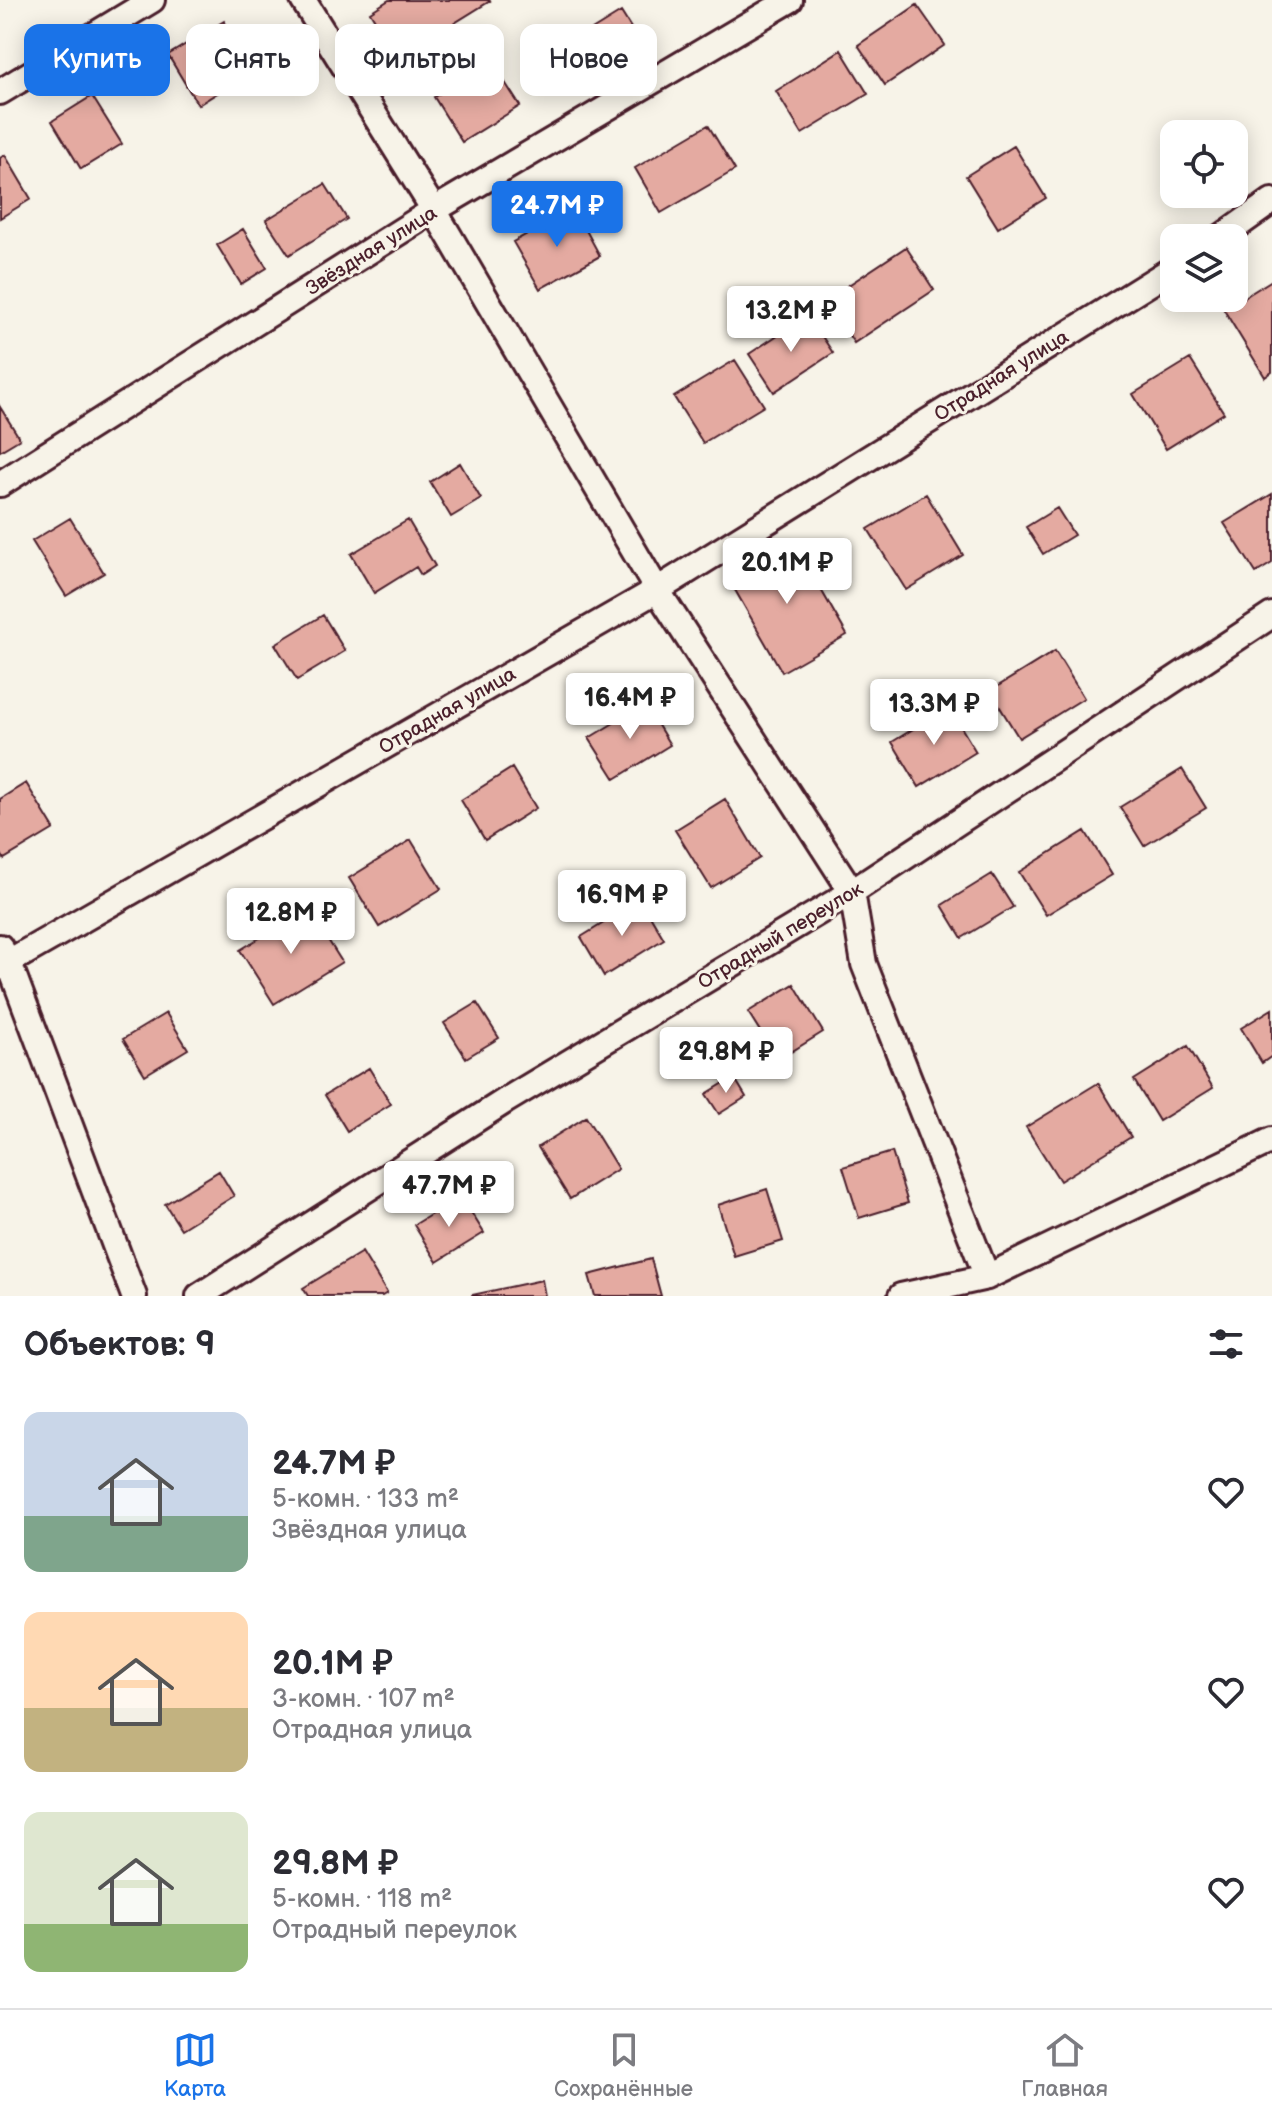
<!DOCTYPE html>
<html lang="ru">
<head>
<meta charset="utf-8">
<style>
	:root { --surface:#fff; --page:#f2f2f3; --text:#2b2b33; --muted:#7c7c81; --line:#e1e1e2; --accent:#1a73e8 }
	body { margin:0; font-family:"Balsamiq Sans",sans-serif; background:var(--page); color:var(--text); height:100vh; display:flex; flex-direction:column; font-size:30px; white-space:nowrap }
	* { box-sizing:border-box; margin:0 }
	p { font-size:26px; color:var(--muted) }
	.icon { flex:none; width:44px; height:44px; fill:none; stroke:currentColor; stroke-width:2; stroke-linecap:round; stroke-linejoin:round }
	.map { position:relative; height:1296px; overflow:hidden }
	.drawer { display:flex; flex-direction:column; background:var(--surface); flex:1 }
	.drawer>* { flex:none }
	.hud { position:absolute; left:24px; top:24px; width:800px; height:72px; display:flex; gap:16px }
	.buttons { position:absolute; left:1160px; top:120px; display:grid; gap:16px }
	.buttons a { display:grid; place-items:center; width:88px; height:88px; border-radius:16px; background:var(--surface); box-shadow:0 4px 20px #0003; font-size:40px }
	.price { position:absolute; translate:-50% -68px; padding:0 18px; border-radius:8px; background:#fff; color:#222; font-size:26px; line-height:52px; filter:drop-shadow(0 2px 4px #0008) }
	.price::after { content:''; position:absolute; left:50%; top:48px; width:24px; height:18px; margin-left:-12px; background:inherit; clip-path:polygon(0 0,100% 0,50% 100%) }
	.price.current { background:var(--accent); color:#fff }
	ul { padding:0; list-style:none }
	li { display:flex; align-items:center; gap:24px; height:200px; padding:0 24px }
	li span { display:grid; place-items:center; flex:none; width:224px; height:160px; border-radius:16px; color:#555 }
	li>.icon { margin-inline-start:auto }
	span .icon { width:96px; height:96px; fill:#fffc; stroke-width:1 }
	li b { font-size:34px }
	h2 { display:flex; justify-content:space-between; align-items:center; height:96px; padding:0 24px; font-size:34px }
	.chip { padding:0 28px; border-radius:16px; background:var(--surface); box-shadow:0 4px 20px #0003; font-size:28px; line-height:72px }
	.chip.current { background:var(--accent); color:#fff }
	.dock { display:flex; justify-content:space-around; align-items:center; height:112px; border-top:2px solid var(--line); background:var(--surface); font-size:22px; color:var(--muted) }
	.dock a { display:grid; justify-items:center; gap:4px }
	.dock .current { color:var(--accent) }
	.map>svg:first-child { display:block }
	.building { fill:#e4aaa1; stroke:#4a1f2b; stroke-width:2 }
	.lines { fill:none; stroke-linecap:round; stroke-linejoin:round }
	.street-casing { stroke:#4a1f2b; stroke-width:30 }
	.street { stroke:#f7f3e8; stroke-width:24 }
	.labels { text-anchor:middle; stroke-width:6; stroke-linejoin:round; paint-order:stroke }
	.street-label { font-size:20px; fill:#4a1f2b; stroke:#f7f3e8 }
</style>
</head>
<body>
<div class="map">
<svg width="1272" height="1296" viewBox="0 0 1272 1296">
	<rect width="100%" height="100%" fill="#f7f3e8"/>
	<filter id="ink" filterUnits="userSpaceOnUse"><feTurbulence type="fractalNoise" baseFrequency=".0125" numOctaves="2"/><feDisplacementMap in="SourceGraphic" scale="16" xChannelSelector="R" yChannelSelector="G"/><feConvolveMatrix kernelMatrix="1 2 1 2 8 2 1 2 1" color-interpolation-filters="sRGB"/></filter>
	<g filter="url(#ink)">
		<path class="building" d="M389,0H489L490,1L398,58L370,12Z
			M917,5L945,45L885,85L858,45Z
			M621,12L646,52L578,94L553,54Z
			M224,21L254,70L198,105L168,55Z
			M841,50L868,94L802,134L776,91Z
			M492,62L520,106L462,142L434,97Z
			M92,96L122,144L81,169L52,121Z
			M708,125L735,170L661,213L635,168Z
			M1014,146L1046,198L998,228L966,176Z
			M5,155L31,199L0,218V158Z
			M325,184L347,219L289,255L266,220Z
			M574,208L600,256L540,289L513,242Z
			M243,229L267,268L241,284L217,245Z
			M906,247L934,290L854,343L826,300Z
			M1272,280V372L1265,377L1224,310Z
			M808,315L833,353L774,392L749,354Z
			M1190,359L1224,413L1166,449L1133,394Z
			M735,360L764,406L703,443L674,397Z
			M0,407L20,439L0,451Z
			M460,463L481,499L451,517L430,482Z
			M926,494L963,555L906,590L868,529Z
			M1272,494V563L1256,573L1224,523Z
			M1057,508L1074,535L1043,554L1026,527Z
			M70,518L104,573L66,596L32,541Z
			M408,520L435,566L421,575L416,567L374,593L351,554Z
			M792,539L847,635L782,672L727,576Z
			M323,615L345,651L297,680L275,644Z
			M1055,651L1084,698L1019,738L990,691Z
			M645,704L670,745L615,779L589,738Z
			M949,707L976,752L919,787L892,742Z
			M512,768L536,808L485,840L461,800Z
			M1182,769L1206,808L1144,846L1120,807Z
			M26,783L54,829L4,859L0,852V799Z
			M725,799L760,858L711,888L675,830Z
			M1085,831L1112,875L1046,915L1019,872Z
			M411,840L441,889L379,927L349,878Z
			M992,874L1013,907L962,938L942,905Z
			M641,900L664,939L604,976L581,937Z
			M308,908L342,962L274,1004L240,950Z
			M794,984L823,1032L778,1060L748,1012Z
			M477,1003L499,1038L466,1058L444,1023Z
			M1272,1009V1056L1262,1063L1241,1028Z
			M166,1013L188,1049L145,1075L123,1039Z
			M1188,1046L1213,1088L1159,1121L1134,1080Z
			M369,1068L391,1104L347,1131L325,1095Z
			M734,1077L746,1097L719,1114L706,1094Z
			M1098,1083L1131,1137L1060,1181L1026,1127Z
			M586,1117L618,1169L570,1199L538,1147Z
			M892,1152L908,1203L859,1218L843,1167Z
			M219,1171L234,1196L181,1229L165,1204Z
			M767,1189L783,1241L734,1256L718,1205Z
			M461,1196L484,1233L437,1262L414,1225Z
			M362,1252L387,1293L382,1296H308L303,1288Z
			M651,1259L661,1296H595L589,1275Z
			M542,1280L545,1296H472V1295Z"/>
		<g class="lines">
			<defs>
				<path id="street" d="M303,0L434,210L657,590L852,892L864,964L987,1277
					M0,92L152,0
					M1220,238L1272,201
					M0,484L434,210L790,0
					M0,947L9,963L134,1296
					M0,967L657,590L1174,268
					M199,1296L505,1101L852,892L1272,615
					M901,1296L987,1277L1272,1140"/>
			</defs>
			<use href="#street" class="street-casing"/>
			<use href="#street" class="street"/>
		</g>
	</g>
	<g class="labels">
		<g class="street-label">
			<text transform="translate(371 250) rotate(-32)" y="7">Звёздная улица</text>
			<text transform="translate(1001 375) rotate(-32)" y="7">Отрадная улица</text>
			<text transform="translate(447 710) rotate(-30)" y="7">Отрадная улица</text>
			<text transform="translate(780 935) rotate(-31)" y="7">Отрадный переулок</text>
		</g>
	</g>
</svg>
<div class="buttons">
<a><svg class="icon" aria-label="locate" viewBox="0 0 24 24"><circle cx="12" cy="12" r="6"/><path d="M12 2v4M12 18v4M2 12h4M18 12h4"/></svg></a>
<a><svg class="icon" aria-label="layers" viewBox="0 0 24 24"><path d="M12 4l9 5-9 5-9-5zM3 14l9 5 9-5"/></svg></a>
</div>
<b class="price current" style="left:557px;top:249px">24.7M ₽</b>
<b class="price" style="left:791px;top:354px">13.2M ₽</b>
<b class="price" style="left:787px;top:606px">20.1M ₽</b>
<b class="price" style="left:630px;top:741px">16.4M ₽</b>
<b class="price" style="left:934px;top:747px">13.3M ₽</b>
<b class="price" style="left:622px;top:938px">16.9M ₽</b>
<b class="price" style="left:291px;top:956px">12.8M ₽</b>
<b class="price" style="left:726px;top:1095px">29.8M ₽</b>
<b class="price" style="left:449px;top:1229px">47.7M ₽</b>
<div class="hud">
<a class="chip current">Купить</a>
<a class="chip">Снять</a>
<a class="chip">Фильтры</a>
<a class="chip">Новое</a>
</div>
</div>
<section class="drawer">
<h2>Объектов: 9<svg class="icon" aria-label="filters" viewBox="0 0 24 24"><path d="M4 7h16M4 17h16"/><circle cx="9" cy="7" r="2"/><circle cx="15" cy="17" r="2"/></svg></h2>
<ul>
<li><span style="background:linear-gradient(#c9d6e8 65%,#7fa58c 0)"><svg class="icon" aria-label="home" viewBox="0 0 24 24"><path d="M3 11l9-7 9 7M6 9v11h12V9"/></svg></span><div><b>24.7M ₽</b><p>5-комн. · 133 m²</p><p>Звёздная улица</p></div><svg class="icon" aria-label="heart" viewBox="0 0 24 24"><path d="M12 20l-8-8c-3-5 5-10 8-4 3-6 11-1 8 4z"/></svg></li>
<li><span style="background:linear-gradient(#ffd9b3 60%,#c2b280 0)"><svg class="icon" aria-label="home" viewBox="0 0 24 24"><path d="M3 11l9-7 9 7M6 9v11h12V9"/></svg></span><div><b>20.1M ₽</b><p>3-комн. · 107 m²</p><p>Отрадная улица</p></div><svg class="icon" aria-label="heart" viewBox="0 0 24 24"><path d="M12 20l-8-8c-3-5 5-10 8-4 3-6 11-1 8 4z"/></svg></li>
<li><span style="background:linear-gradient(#dfe7d0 70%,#8fb573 0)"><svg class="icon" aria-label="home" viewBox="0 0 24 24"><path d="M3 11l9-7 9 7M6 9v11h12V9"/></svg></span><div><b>29.8M ₽</b><p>5-комн. · 118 m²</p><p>Отрадный переулок</p></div><svg class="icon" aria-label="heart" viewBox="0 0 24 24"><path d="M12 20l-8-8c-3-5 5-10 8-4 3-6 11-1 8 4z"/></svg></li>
</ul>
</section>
<nav class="dock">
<a class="current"><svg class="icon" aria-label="map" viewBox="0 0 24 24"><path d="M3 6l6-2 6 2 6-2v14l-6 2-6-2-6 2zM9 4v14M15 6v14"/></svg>Карта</a>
<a><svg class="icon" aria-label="saved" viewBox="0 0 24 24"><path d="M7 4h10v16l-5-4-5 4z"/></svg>Сохранённые</a>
<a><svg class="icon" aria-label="home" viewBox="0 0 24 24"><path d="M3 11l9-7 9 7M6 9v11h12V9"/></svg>Главная</a>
</nav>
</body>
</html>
